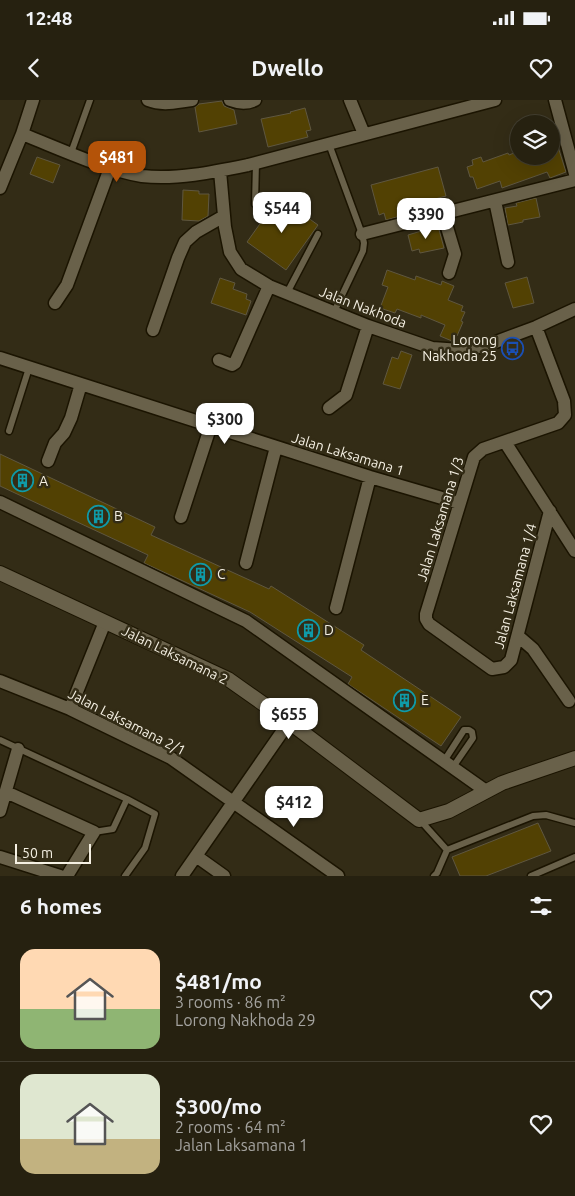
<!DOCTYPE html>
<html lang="en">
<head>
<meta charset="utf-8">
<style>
	:root { --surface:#262110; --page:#322e1e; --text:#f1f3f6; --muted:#a4a39f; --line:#423e30; --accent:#b45309 }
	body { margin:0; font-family:Ubuntu,sans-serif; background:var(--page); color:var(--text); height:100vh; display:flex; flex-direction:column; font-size:19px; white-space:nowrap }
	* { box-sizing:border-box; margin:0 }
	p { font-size:16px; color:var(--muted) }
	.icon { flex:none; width:28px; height:28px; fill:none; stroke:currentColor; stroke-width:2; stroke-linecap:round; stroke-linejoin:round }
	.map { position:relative; height:776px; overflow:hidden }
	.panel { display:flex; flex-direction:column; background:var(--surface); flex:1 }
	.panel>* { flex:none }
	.tools { position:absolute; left:510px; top:15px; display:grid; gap:10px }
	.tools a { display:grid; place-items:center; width:50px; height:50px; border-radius:50%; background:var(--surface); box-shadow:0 5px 20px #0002,0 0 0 1px var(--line); font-size:25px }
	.scale { position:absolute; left:15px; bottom:12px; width:76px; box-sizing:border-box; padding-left:5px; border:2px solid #f5f0e3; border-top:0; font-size:14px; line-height:18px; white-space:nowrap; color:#f5f0e3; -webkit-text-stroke:4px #332c16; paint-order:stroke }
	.price { position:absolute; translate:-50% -42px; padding:0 11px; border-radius:10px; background:#fff; color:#222; font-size:16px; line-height:32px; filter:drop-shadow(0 1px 2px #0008) }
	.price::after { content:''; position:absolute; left:50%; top:30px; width:15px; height:11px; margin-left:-8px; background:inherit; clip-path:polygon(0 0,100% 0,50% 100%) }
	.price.current { background:var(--accent); color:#fff }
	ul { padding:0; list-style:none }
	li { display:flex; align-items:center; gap:15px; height:125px; padding:0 20px }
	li+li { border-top:1px solid var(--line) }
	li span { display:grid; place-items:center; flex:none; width:140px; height:100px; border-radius:15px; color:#555 }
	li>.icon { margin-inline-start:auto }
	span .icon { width:60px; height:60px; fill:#fffc; stroke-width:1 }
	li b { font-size:21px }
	h2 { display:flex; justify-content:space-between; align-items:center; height:60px; padding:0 20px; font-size:21px }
	.status { display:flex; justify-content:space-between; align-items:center; height:35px; padding:0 25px; background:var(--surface); direction:ltr }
	.status svg { height:14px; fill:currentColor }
	header { display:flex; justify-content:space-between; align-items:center; height:65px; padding:0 20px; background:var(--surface); font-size:22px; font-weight:700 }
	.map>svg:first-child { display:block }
	.building { fill:#524103; stroke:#5f5740 }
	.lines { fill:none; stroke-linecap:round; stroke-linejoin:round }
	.service-casing { stroke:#1b1401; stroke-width:9 }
	.minor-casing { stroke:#1b1401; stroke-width:15 }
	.tertiary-casing { stroke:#1b1401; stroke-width:16 }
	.service { stroke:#69614a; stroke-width:6 }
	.minor { stroke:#69614a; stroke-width:12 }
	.tertiary { stroke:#69614a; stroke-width:14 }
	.labels { text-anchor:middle; stroke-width:5; stroke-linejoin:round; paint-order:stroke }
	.street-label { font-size:14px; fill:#f5f0e3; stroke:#332c16 }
	.poi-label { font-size:14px; fill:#f5f0e3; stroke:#332c16; text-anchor:start }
</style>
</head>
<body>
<div class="status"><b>12:48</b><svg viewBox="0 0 49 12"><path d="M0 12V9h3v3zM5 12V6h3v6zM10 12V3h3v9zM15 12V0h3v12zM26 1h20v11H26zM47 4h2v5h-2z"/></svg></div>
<header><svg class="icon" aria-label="back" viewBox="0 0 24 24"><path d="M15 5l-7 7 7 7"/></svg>Dwello<svg class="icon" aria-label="heart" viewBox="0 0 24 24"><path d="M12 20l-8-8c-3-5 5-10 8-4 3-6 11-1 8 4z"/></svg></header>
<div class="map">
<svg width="575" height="776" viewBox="0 0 575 776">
	<rect width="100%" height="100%" fill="#332c16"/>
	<path class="building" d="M222,1L224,6L234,10L237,24L199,32L195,7L199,4Z
		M305,8L311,30L306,31L308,37L268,47L261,19L291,13L290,12Z
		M553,31L566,72L550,78L547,72L502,88L500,81L477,89L473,77H470L467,67L473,65L472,60L481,57L483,62L508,53L509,55L519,51V56H551V32Z
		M37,57L60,65L53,83L30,74Z
		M438,67L446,96L424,102L426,109L386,120L384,113L379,115L371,85Z
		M183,90L199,91V94H209L208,116L199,121L182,120Z
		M279,97L318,125L286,170L247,142Z
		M536,98L540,117L523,120V122L508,125L505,108L517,106L516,103Z
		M438,126L444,148L420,153L419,149L412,151L408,135Z
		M387,170L415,180L416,176L441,185L442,181L454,186L448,200L463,206L461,211L465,212L461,221L463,222L457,236L455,235L452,241L440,236L445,225L421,215V218L397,209L395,213L380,208L388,187L382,185Z
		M527,177L534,203L513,208L505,183Z
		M220,178L235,183L233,189L247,194L246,199L251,201L246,215L211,203Z
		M401,251L412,255L400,289L383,284L392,257L398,259Z
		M0,354L155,427L151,435L269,489L271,486L364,545L361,550L461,617L441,646L348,584L352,577L250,512L144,463L148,455L0,386Z
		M538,723L551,751L486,776H460L452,757Z"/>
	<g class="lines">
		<defs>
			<path id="service" d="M329,44L362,134L364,143L363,151L334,212
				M71,53L90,0
				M255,104L256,62
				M287,193L318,134
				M9,331L29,268
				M0,640L127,699L155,714L145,748L125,776
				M444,661L464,630H469L472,632L473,638L453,667
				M420,720L447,750
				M94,732L113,729L127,699
				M434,776L437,773L447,750L533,716L546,715L575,723
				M531,776L575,757"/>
			<path id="minor" d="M148,0C163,6 176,2 192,0
				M230,0C238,3 247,4 255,0
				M350,0L364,34
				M555,0L575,74
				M22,34C58,48 105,70 142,76C176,80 214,72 248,65L495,0
				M220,71L225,127L230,152L241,169L269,186L368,226L432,248L461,250L485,246L536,227L575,209
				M0,88L22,34L33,0
				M495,101L508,162
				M443,114L455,154L449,173
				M362,134L575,80
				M55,203L67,185L110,68
				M536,227L564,301L565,315L558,323L483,349L474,357L426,514V519L429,524L492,569L504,567L511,560L550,411
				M153,230L178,158L185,142L196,132L224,116
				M0,258L370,377L459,403
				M219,260L232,265L235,263L269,186
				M329,308L346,295L368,226
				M505,342L575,451
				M48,361L55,343L64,333L71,318L81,284
				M0,402L246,521L486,691
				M181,417L211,325
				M246,463L276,347
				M336,508L370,377
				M518,536L533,549L569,601
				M0,581L70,609L171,658L338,776
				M70,609L105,522
				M6,692L94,732L67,776
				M0,711L18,649
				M196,756L224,776
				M0,757L60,776
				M182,776L289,622"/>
			<path id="tertiary" d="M0,473L228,579L289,622L419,720L449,711L502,683L575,658"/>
		</defs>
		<use href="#service" class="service-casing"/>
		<use href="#minor" class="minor-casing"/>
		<use href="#tertiary" class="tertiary-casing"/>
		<use href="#service" class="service"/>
		<use href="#minor" class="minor"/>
		<use href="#tertiary" class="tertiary"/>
	</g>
	<defs>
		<symbol id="bus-ring" viewBox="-11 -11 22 22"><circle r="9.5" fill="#332c16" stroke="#1a4fb4" stroke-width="1.5"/><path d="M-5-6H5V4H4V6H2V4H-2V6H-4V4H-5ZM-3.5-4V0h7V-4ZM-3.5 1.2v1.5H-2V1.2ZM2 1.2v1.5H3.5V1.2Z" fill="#1a4fb4"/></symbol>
		<symbol id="building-ring" viewBox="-11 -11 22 22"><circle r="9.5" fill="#332c16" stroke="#0f9aa8" stroke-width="1.5"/><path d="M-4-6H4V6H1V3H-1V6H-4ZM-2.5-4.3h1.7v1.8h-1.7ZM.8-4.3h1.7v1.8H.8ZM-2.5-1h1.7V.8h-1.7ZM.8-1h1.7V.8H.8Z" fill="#0f9aa8"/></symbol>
	</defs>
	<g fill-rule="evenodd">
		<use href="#bus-ring" x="500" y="236" width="25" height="25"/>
		<use href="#building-ring" x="10" y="368" width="25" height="25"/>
		<use href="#building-ring" x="86" y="404" width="25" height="25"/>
		<use href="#building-ring" x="188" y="462" width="25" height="25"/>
		<use href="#building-ring" x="296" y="518" width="25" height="25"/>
		<use href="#building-ring" x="392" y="588" width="25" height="25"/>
	</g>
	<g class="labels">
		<g class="street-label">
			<text transform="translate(363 207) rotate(21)" y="5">Jalan Nakhoda</text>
			<text transform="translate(348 354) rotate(17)" y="5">Jalan Laksamana 1</text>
			<text transform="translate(440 419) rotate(-73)" y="5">Jalan Laksamana 1/3</text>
			<text transform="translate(515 486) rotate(-75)" y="5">Jalan Laksamana 1/4</text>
			<text transform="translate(175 555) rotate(26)" y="5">Jalan Laksamana 2</text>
			<text transform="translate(127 622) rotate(27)" y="5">Jalan Laksamana 2/1</text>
		</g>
		<g class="poi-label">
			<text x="497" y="245" text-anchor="end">Lorong<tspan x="497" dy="16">Nakhoda 25</tspan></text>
			<text x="39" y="386">A</text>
			<text x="114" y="421">B</text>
			<text x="217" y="479">C</text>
			<text x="324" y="535">D</text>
			<text x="421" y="605">E</text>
		</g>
	</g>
</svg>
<div class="tools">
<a><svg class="icon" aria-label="layers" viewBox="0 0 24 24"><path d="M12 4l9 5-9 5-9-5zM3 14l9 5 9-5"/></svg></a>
</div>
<div class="scale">50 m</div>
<b class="price current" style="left:117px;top:83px">$481</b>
<b class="price" style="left:282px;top:134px">$544</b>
<b class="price" style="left:426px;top:140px">$390</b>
<b class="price" style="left:225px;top:345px">$300</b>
<b class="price" style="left:289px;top:640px">$655</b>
<b class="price" style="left:294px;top:728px">$412</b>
</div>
<section class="panel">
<h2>6 homes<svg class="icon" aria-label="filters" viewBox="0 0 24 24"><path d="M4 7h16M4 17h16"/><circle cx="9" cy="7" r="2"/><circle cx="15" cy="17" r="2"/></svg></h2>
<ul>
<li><span style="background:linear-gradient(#ffd9b3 60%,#8fb573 0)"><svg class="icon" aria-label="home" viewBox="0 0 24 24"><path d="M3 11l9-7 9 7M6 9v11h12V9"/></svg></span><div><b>$481/mo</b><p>3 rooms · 86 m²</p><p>Lorong Nakhoda 29</p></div><svg class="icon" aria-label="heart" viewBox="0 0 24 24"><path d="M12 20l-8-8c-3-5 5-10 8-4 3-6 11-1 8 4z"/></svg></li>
<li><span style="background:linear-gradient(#dfe7d0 65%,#c2b280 0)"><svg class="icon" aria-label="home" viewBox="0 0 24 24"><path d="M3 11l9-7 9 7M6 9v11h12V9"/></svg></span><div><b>$300/mo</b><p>2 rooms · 64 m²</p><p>Jalan Laksamana 1</p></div><svg class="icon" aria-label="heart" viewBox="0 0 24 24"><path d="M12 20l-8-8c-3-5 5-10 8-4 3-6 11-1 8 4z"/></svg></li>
</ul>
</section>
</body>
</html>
